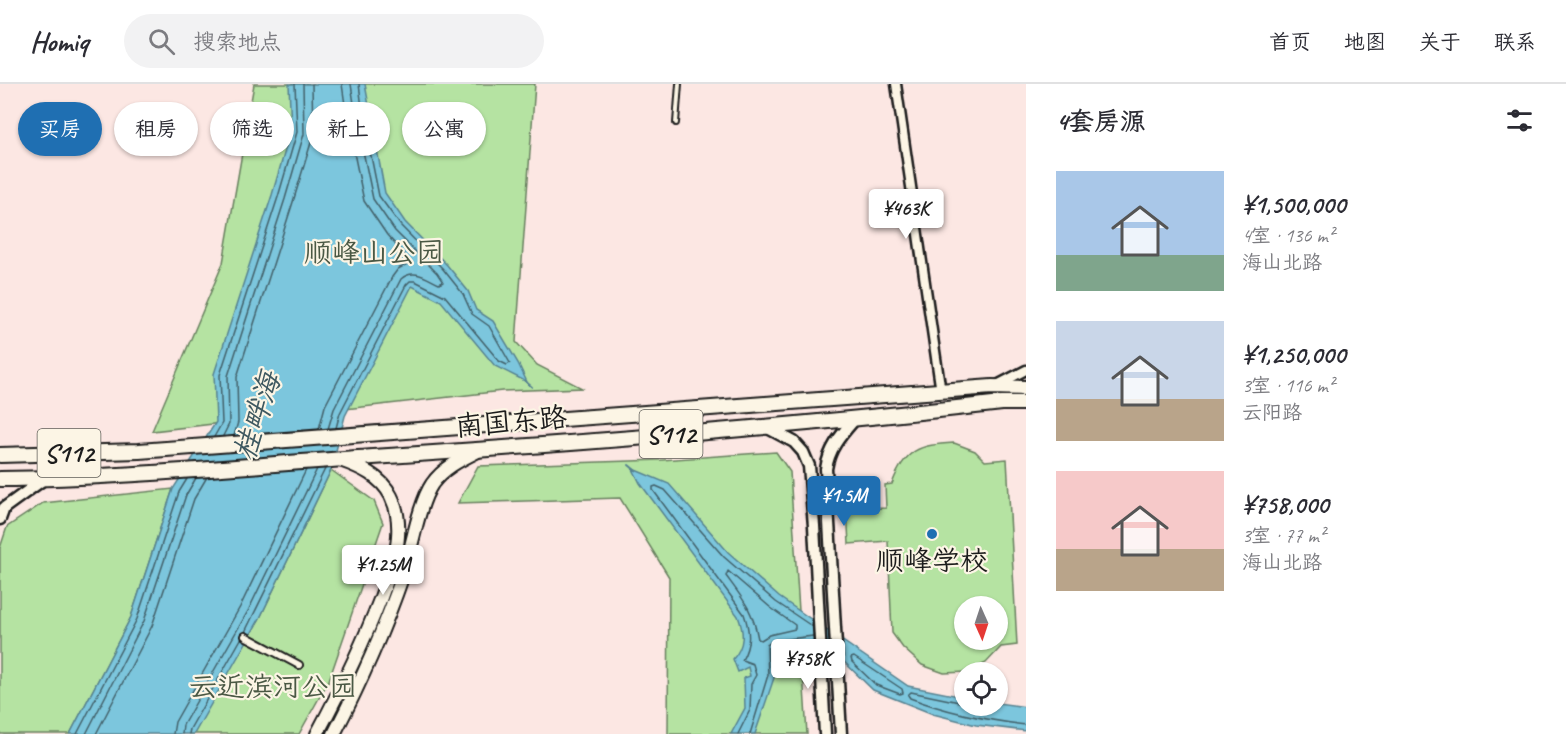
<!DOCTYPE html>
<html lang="zh">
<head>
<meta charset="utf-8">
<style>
	:root { --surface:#fff; --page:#f2f2f3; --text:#2b2b33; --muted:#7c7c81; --line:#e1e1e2; --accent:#1f6fb2 }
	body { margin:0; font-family:Caveat,"LXGW WenKai TC",sans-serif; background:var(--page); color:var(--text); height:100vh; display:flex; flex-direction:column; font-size:22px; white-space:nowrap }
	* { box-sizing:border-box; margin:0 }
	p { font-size:20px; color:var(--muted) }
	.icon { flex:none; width:33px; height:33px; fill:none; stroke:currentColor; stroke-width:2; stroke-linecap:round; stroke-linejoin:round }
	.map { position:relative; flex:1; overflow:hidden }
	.side { display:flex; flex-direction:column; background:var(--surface); width:540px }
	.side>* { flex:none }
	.banner { position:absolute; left:18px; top:18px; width:570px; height:54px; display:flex; gap:12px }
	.needle { width:39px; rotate:177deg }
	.tools { position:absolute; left:954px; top:512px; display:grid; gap:12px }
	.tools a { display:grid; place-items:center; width:54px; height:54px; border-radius:50%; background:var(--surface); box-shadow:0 2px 4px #0004; font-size:30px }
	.price { position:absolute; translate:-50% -51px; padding:0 14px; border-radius:6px; background:#fff; color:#222; font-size:20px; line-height:39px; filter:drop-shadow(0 2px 3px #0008) }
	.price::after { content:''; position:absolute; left:50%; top:36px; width:18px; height:14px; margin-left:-9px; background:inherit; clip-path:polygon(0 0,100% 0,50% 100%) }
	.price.active { background:var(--accent); color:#fff }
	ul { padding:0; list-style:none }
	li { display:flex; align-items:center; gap:18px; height:150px; padding:0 30px }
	li span { display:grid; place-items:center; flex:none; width:168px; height:120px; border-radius:0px; color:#555 }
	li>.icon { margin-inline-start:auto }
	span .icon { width:72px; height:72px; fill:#fffc; stroke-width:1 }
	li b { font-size:26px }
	h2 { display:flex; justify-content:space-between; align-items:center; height:72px; padding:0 30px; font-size:26px }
	.tag { padding:0 21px; border-radius:27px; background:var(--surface); box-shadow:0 2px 4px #0004; font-size:21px; line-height:54px }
	.tag.active { background:var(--accent); color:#fff }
	header { display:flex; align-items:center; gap:36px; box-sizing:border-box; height:84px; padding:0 30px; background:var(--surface); border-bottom:2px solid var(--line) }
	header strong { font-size:28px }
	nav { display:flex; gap:33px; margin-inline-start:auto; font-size:21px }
	.search { width:420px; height:54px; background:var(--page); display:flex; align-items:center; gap:15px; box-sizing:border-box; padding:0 21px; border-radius:33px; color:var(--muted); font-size:22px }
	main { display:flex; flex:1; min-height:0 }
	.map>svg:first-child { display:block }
	.green { fill:#b5e3a2; stroke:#68805f; stroke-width:1.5; fill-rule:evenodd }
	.water { fill:#7cc6dd; stroke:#568290; stroke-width:1.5 }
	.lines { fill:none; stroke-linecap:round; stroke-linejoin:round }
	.shore { stroke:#426069; stroke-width:1.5 }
	.stream { stroke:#568290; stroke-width:2 }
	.service-casing { stroke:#1c1c1c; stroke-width:8 }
	.pedestrian-casing { stroke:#1c1c1c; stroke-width:10 }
	.minor-casing { stroke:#1c1c1c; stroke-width:13 }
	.tertiary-casing { stroke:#1c1c1c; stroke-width:15 }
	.secondary-casing { stroke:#1c1c1c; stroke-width:16 }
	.trunk-casing { stroke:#1c1c1c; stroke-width:18 }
	.service { stroke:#fcf5e5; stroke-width:4 }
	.pedestrian { stroke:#fcf5e5; stroke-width:6 }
	.minor { stroke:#fcf5e5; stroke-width:8 }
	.tertiary { stroke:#fcf5e5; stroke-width:10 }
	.secondary { stroke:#fcf5e5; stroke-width:12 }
	.trunk { stroke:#fcf5e5; stroke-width:14 }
	.poi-dot { fill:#1f6fb2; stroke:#fcf5e5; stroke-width:2 }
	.labels { text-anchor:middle; stroke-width:4.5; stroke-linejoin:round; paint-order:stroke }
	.shield { fill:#fcf5e5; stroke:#5f5d58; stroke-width:1.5 }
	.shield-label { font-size:27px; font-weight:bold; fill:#1c1c1c }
	.park-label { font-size:28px; fill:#4a5844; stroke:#fcf5e5 }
	.street-label { font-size:28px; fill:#1c1c1c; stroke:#fcf5e5 }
	.poi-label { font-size:28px; fill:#1c1c1c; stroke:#fcf5e5 }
	.water-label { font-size:30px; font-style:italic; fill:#3e5860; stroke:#fcf5e5 }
</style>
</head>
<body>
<header>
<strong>Homiq</strong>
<div class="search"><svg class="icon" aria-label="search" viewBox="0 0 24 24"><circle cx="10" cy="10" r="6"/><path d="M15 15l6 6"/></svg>搜索地点</div>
<nav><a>首页</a><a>地图</a><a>关于</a><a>联系</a></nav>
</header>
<main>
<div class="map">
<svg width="1026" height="650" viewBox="0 0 1026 650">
	<rect width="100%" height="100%" fill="#fce7e3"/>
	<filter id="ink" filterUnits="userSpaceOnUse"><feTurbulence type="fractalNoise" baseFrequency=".0167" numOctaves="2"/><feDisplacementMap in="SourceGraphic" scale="12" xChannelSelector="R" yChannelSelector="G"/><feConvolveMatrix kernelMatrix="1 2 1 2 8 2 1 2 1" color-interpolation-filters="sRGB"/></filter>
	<g filter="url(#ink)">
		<path class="green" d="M254,0H535L516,258L537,281L582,304L502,307L152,347L223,179Z
			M954,359L975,367L985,377L1007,375L1017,561L1001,563L986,579L967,588L944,589L922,581L903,564L892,549L888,457L849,460L847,425L886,424L885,401L892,400C905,365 919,361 954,359ZM964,522H998V555H964Z
			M776,368L790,388L807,650H668L669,493L620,414L458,419L478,382L661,376Z
			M331,386L374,417L383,439L329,596L299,650H190L260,534Z
			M173,405L131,533L70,650H0V464L7,443L43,419Z"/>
		<path class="water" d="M289,0H365L385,109L405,138L447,181L468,207L476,226L493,237L518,279L527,298L495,282L441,217L412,202L345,332L331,386L260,534L194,650H70L131,533L173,405L216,338L214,290L272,111L291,46Z
			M633,385L669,400L728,468L779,513L908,602L964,613V621H998V619L1026,623V647L976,641L933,630L873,606L834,568L817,558L772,564L775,591L755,650H731L745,624L744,594L750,592L748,583L738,588L733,575C745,561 744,548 738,532L640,399Z"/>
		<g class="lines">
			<path class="shore" d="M336,344L340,329L406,201L410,197H415L445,212L499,277L507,281L510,279L489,242L472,230L463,210L443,185L401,142L379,112L363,32L359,0
				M319,345L325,322L392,193L398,185L411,178L387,151L364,117L347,35L342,0
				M328,345L334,325L401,195C414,184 426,194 439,200L443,198L437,189L395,147L373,115L356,33L351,0
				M223,352L229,340L228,292L285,115L304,50L303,0
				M234,352L238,338L237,293L293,118L313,52L312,0
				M214,353L222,339L220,291L278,113L297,48L295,0
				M728,487L771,524L795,541V545L769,551L761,556L758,555C753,526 743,515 726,492Z
				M245,548L325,385
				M854,573L902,605L903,609L900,610L876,601L852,578L851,574Z
				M964,619L911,608L908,611L910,614C949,629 985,636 1026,641
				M77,650L137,535L179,408L187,395
				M86,650L144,537L186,411L196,394
				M96,650L152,542L194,415L207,393
				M173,650L175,638L240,523L306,386
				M182,650L183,641L248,527L317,385
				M189,650L190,645L241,555
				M738,650L750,626L751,600L756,591L753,580L742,576C751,560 750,547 744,530L653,406V403L656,402L665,406L724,473L776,518L813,543
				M750,650L768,591L767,561L772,557L813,552"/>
			<path class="stream" d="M525,297L532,303
				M629,381L635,386"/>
			<defs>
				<path id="service" d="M676,39L679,0"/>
				<path id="pedestrian" d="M245,552L299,581"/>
				<path id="minor" d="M896,0L941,308
					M997,301L1026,286"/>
				<path id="tertiary" d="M766,343L794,358L803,368L809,382L814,442L825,650
					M0,435L4,424L44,395
					M841,650L826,385C829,364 841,351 854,336"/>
				<path id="secondary" d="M317,650C341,605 363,560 381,513C388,493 397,473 398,452C399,438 397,424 391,412C381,392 360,383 340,376
					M334,650C361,598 384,546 403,491C412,465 418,421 432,400C444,383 462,375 480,366"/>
				<path id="trunk" d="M0,371L139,367L992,303L1026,304
					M0,395C125,394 249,381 373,373C583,359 793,343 1002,319H1026"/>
			</defs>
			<use href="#service" class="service-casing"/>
			<use href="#pedestrian" class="pedestrian-casing"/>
			<use href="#minor" class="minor-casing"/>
			<use href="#tertiary" class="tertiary-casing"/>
			<use href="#secondary" class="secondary-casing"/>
			<use href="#trunk" class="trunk-casing"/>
			<use href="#service" class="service"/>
			<use href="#pedestrian" class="pedestrian"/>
			<use href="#minor" class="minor"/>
			<use href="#tertiary" class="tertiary"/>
			<use href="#secondary" class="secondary"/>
			<use href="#trunk" class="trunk"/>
		</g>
	</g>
	<circle class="poi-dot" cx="932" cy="450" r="6"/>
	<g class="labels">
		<g class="shield">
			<rect x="639.5" y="326" width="63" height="48" rx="4.5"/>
			<rect x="37.5" y="345" width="63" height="48" rx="4.5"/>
		</g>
		<g class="shield-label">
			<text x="671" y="359">S112</text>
			<text x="69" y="378">S112</text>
		</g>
		<g class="park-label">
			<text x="374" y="178">顺峰山公园</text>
			<text x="273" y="612">云近滨河公园</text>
		</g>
		<g class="street-label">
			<text transform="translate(511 337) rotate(-5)" y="10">南国东路</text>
		</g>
		<g class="poi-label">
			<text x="932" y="486">顺峰学校</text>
		</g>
		<g class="water-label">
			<text transform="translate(257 332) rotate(-72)" y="10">桂畔海</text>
		</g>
	</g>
</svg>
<div class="tools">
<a><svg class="needle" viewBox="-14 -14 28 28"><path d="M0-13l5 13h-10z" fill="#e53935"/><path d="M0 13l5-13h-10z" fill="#7c7c81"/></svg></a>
<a><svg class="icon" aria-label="locate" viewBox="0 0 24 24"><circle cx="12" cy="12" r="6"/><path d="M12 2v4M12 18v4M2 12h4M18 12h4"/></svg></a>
</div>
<b class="price" style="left:906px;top:156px">¥463K</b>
<b class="price active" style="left:844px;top:443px">¥1.5M</b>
<b class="price" style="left:383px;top:512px">¥1.25M</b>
<b class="price" style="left:808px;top:606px">¥758K</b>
<div class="banner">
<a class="tag active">买房</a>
<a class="tag">租房</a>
<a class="tag">筛选</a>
<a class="tag">新上</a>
<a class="tag">公寓</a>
</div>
</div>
<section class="side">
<h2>4套房源<svg class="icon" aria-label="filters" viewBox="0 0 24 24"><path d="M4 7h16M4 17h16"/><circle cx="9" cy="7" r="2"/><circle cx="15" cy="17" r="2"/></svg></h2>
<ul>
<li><span style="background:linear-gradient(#a9c7e8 70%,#7fa58c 0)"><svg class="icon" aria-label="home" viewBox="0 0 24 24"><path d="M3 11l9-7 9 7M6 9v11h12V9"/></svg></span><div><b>¥1,500,000</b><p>4室 · 136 m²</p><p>海山北路</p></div></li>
<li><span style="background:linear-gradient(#c9d6e8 65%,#b9a48a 0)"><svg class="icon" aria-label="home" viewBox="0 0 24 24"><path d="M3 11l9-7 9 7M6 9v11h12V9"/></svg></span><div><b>¥1,250,000</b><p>3室 · 116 m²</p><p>云阳路</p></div></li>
<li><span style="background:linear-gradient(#f6c9c9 65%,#b9a48a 0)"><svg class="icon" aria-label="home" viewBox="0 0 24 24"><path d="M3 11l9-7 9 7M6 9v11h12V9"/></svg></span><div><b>¥758,000</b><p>3室 · 77 m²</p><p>海山北路</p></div></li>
</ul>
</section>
</main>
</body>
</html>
